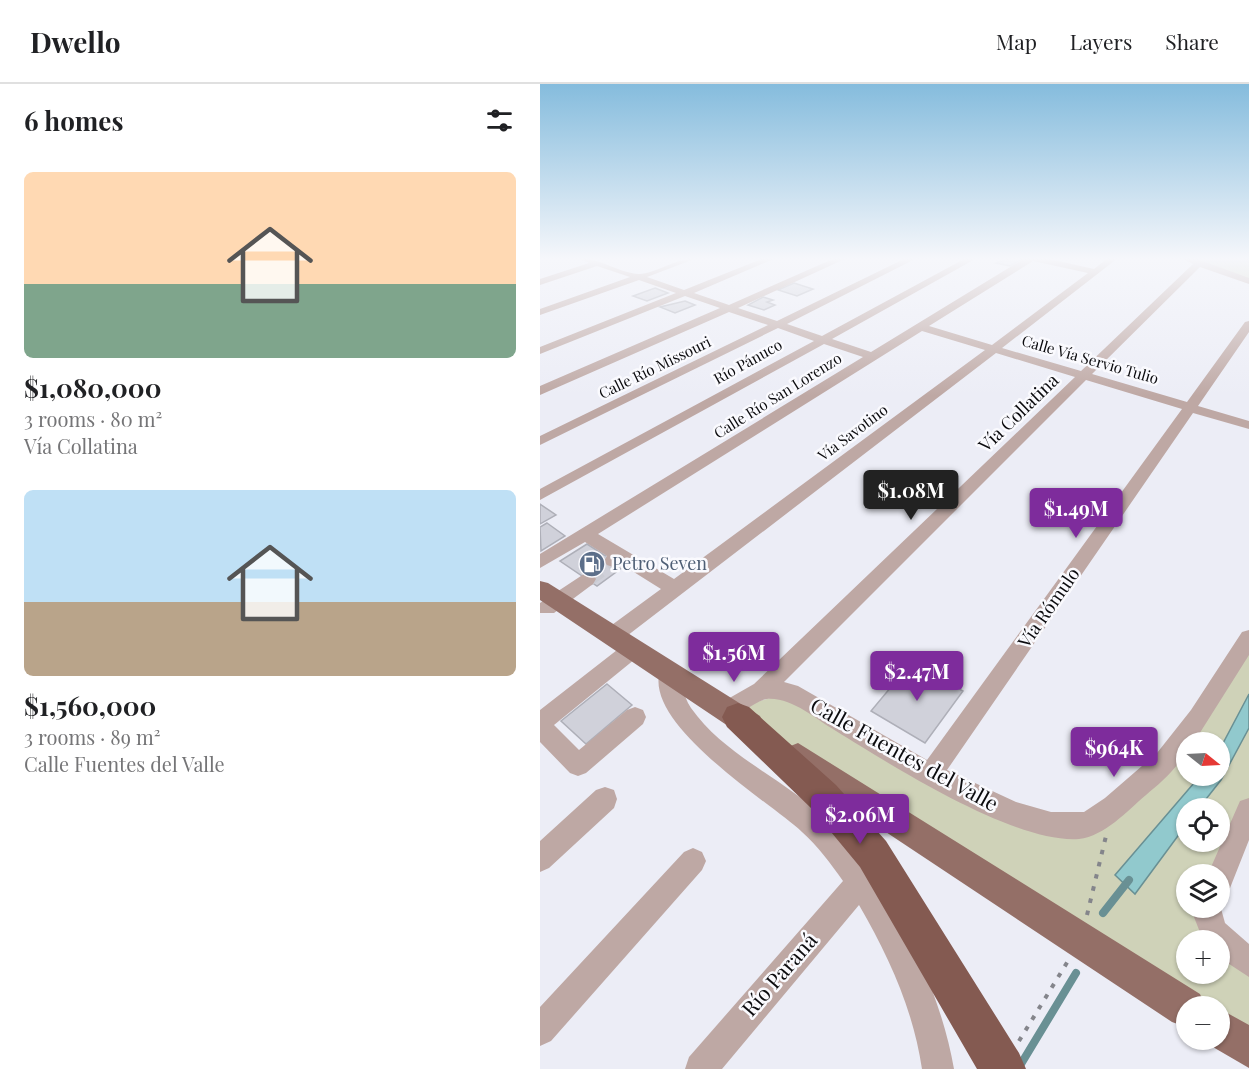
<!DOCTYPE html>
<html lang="en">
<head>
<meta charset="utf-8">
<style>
	:root { --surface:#fff; --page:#f6f6f6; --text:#202124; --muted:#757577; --line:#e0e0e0; --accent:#7e2c9c }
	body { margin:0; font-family:"Playfair Display",serif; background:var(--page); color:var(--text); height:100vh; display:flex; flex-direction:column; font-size:22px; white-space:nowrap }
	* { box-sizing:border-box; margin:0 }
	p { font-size:20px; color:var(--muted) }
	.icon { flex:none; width:33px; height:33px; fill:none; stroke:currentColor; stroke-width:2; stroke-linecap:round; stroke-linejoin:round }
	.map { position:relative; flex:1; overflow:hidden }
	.details { display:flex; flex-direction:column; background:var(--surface); width:540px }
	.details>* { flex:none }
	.needle { width:39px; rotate:108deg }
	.buttons { position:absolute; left:636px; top:648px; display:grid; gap:12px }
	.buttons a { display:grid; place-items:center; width:54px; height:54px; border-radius:50%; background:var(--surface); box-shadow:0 2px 4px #0004; font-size:30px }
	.price { position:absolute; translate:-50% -51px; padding:0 14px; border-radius:6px; background:var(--accent); color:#fff; font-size:20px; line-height:39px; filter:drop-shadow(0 2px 3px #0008) }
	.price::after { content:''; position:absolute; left:50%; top:36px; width:18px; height:14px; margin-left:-9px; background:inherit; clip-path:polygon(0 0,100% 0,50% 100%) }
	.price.current { background:#222; color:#fff }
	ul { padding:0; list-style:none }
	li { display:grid; align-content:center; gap:12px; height:318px; padding:0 24px }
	li span { display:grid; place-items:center; height:186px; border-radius:9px; color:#555 }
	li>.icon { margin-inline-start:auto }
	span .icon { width:108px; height:108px; fill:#fffc; stroke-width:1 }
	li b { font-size:26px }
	h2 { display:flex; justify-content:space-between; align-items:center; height:72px; padding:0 24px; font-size:26px }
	header { display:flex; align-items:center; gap:36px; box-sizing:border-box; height:84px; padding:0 30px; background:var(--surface); border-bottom:2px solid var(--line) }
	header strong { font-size:28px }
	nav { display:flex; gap:33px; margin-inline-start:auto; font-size:21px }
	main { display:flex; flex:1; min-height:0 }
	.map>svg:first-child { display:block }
	.green { fill:#cfd2b8; fill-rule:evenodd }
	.water { fill:#91c9cd; stroke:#699094; stroke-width:1.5 }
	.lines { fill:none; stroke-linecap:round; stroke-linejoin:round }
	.stream { stroke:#699094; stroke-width:8 }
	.building { fill:#d0d1da; stroke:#aeafb8; stroke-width:1.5 }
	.minor-tunnel { stroke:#cacbd3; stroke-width:16; stroke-dasharray:16 8; stroke-linecap:butt }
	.path-far1 { stroke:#84858b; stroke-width:1.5; stroke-dasharray:1.5 2; stroke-linecap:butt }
	.path { stroke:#84858b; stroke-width:4; stroke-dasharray:4.5 8; stroke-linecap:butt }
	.minor { fill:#bea8a4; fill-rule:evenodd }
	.major { fill:#946f67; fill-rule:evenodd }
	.highway { fill:#845a51; fill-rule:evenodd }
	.labels { text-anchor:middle; stroke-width:5; stroke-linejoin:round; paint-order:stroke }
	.far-street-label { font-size:15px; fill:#0b0b0e; stroke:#fafafe }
	.street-label { font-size:18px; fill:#0b0b0e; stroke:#fafafe }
	.service-label { font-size:18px; fill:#4e5e75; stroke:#fafafe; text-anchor:start }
	.near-street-label { font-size:21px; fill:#0b0b0e; stroke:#fafafe }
</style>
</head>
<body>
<header>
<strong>Dwello</strong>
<nav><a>Map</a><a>Layers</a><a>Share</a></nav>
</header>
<main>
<section class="details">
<h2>6 homes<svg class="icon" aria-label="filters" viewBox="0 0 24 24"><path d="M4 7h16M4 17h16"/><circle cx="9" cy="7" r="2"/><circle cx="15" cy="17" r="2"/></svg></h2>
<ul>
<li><span style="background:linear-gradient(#ffd9b3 60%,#7fa58c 0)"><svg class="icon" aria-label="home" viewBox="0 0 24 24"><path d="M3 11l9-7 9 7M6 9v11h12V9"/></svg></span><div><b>$1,080,000</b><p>3 rooms · 80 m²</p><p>Vía Collatina</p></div></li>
<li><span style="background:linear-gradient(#bfe0f5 60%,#b9a48a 0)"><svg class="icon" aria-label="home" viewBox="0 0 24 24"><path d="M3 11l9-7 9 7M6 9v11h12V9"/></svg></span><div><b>$1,560,000</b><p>3 rooms · 89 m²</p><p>Calle Fuentes del Valle</p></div></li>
</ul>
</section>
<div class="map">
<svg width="709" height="985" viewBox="0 0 709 985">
	<rect width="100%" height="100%" fill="#ecedf6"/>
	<path class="green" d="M650,174H709V195Z
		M709,554V726L680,794V790H646V824H667L684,859L709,878V964L680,945V922L646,924L187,627L250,608L467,728L553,737L624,679ZM646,658H680V692H646ZM646,724H680V758H646ZM646,856H680V890H646Z"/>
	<path class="water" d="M709,610V644L681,696L659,724H646V741L595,810L575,791L660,692H680V665Z"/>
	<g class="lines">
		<path class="stream" d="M563,829L589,796
			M478,985L536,889"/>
	</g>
	<path class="building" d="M465,174H479L482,175L470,182L456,179L468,175Z
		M254,199L273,205L257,212L238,206Z
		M115,204L128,209L107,217L93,212Z
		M223,213L233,216L227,218L235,221L224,226L208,221Z
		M145,217L155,221L135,229L120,223Z
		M0,420L16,431L0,440Z
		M7,439L25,452L1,467L0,443Z
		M47,460L83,483L57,502L20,477Z
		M371,579L423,607L385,659L331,627Z
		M67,600L92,621L46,660L21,637Z"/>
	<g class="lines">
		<path class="minor-tunnel" d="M47,495L73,477"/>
		<path class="path-far1" d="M703,174L709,176"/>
		<path class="path" d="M547,831L566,752
			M479,957L528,877"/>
		<path class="minor" d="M38,174C60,174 77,188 98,190C113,191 136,174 157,174L107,193L144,206L224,174H236L154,209L189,221L295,174H307L198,224L237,237L366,174H377L247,240L282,252L426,174H437L292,255L331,268L485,174H505L554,185L568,174H578L462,264L541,287L653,180L641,174H654L709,194V200L660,183L552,290L647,318L705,238L709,237V248L658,322L709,337V345L653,329L407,686L476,718L511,728H544L565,714L617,669L651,626L702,548L709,546V571L656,655L653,658H646C646,679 621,698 606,711C587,727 565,752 539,755C475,760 351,681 296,647C275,635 252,613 227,615C214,617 200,632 187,637L179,634L176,627L179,620L214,600L535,293L456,269L79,558L72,560L65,558L62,552L65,546L121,505L81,480L73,483L67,481L64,477L67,472L45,458L0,484V470L323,273L284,260L0,416V405L274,257L238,244L0,361V352L228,241L189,228L0,311V302L180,224L145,212L0,270V263L136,209L99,196L0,231V225L90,193L57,182L0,201V195L49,179ZM493,177L548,189L452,261L389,242ZM382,247L445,266L134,495L58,450ZM546,296L642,325L387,676L258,602L244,598Z
			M47,488L53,490L56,495L53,500L14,529H0V519Z
			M93,557L100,559L103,565L100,571L14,641L39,666L87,626L95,623L103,626L106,633L103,640L46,689L38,692L30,689L0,658V626L86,559Z
			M129,579L136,582C143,596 142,611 151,624C185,672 243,694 285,734C348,794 399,899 414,985H382C373,925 349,873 319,821L182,985H145L149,973L303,797C291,780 278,762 262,748C230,718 95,636 122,582Z
			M65,703L74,706L77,715L74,724L9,784L0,788V757L56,706Z
			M709,714V756L690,804L680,807V790H668L700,717Z
			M153,764L162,768L166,777L162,786L11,957L0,962V923L144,768Z
			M680,821L685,839L709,860V893L680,874V856H663L654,833L653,824H680Z"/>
		<path class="major" d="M0,497L8,499L220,632L224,641L220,650L210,654L200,650L0,516Z
			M258,659L660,910L665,922H646V943L632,938L248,683L243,673L248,663Z
			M680,925L709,941V984L666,959L665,956H680Z"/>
		<path class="highway" d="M198,619L209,623L296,701L346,757L479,969L486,985H437L320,783L272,725L187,643L182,633L187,623Z"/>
	</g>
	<linearGradient id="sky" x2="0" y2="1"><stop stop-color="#85bcdd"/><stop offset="0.56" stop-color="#f6f7fb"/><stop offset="1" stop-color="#f6f7fb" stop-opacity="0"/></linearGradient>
	<rect width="709" height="312" fill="url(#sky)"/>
	<defs>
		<symbol id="fuel-disc" viewBox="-11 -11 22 22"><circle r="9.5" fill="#5c6f8a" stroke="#fafafe"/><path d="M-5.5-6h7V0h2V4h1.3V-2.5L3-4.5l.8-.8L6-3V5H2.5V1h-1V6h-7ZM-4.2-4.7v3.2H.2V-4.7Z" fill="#fff"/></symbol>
	</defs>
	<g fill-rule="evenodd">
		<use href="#fuel-disc" x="37" y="465" width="30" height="30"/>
	</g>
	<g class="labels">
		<g class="far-street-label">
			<text transform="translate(550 276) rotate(16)" y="5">Calle Vía Servio Tulio</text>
			<text transform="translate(208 278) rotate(-29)" y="5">Río Pánuco</text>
			<text transform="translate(115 284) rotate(-26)" y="5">Calle Río Missouri</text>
			<text transform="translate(238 312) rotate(-32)" y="5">Calle Río San Lorenzo</text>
			<text transform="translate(313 349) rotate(-37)" y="5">Vía Savotino</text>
		</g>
		<g class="street-label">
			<text transform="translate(479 329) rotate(-44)" y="6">Vía Collatina</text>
			<text transform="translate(509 524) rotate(-55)" y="6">Vía Rómulo</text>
		</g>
		<g class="service-label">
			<text x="72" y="486">Petro Seven</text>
		</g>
		<g class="near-street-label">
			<text transform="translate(364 671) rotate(29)" y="7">Calle Fuentes del Valle</text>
			<text transform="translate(240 891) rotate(-49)" y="7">Río Paraná</text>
		</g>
	</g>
</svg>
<div class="buttons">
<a><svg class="needle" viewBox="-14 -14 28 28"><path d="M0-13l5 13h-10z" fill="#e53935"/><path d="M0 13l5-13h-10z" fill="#757577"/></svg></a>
<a><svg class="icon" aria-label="locate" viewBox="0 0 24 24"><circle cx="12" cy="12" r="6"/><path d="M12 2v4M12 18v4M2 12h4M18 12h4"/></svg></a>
<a><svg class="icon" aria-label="layers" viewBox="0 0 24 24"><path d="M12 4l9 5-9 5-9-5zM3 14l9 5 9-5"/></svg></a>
<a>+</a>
<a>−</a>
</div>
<b class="price current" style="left:371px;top:437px">$1.08M</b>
<b class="price" style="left:536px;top:455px">$1.49M</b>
<b class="price" style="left:194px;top:599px">$1.56M</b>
<b class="price" style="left:377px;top:618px">$2.47M</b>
<b class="price" style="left:574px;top:694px">$964K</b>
<b class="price" style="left:320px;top:761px">$2.06M</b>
</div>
</main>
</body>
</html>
